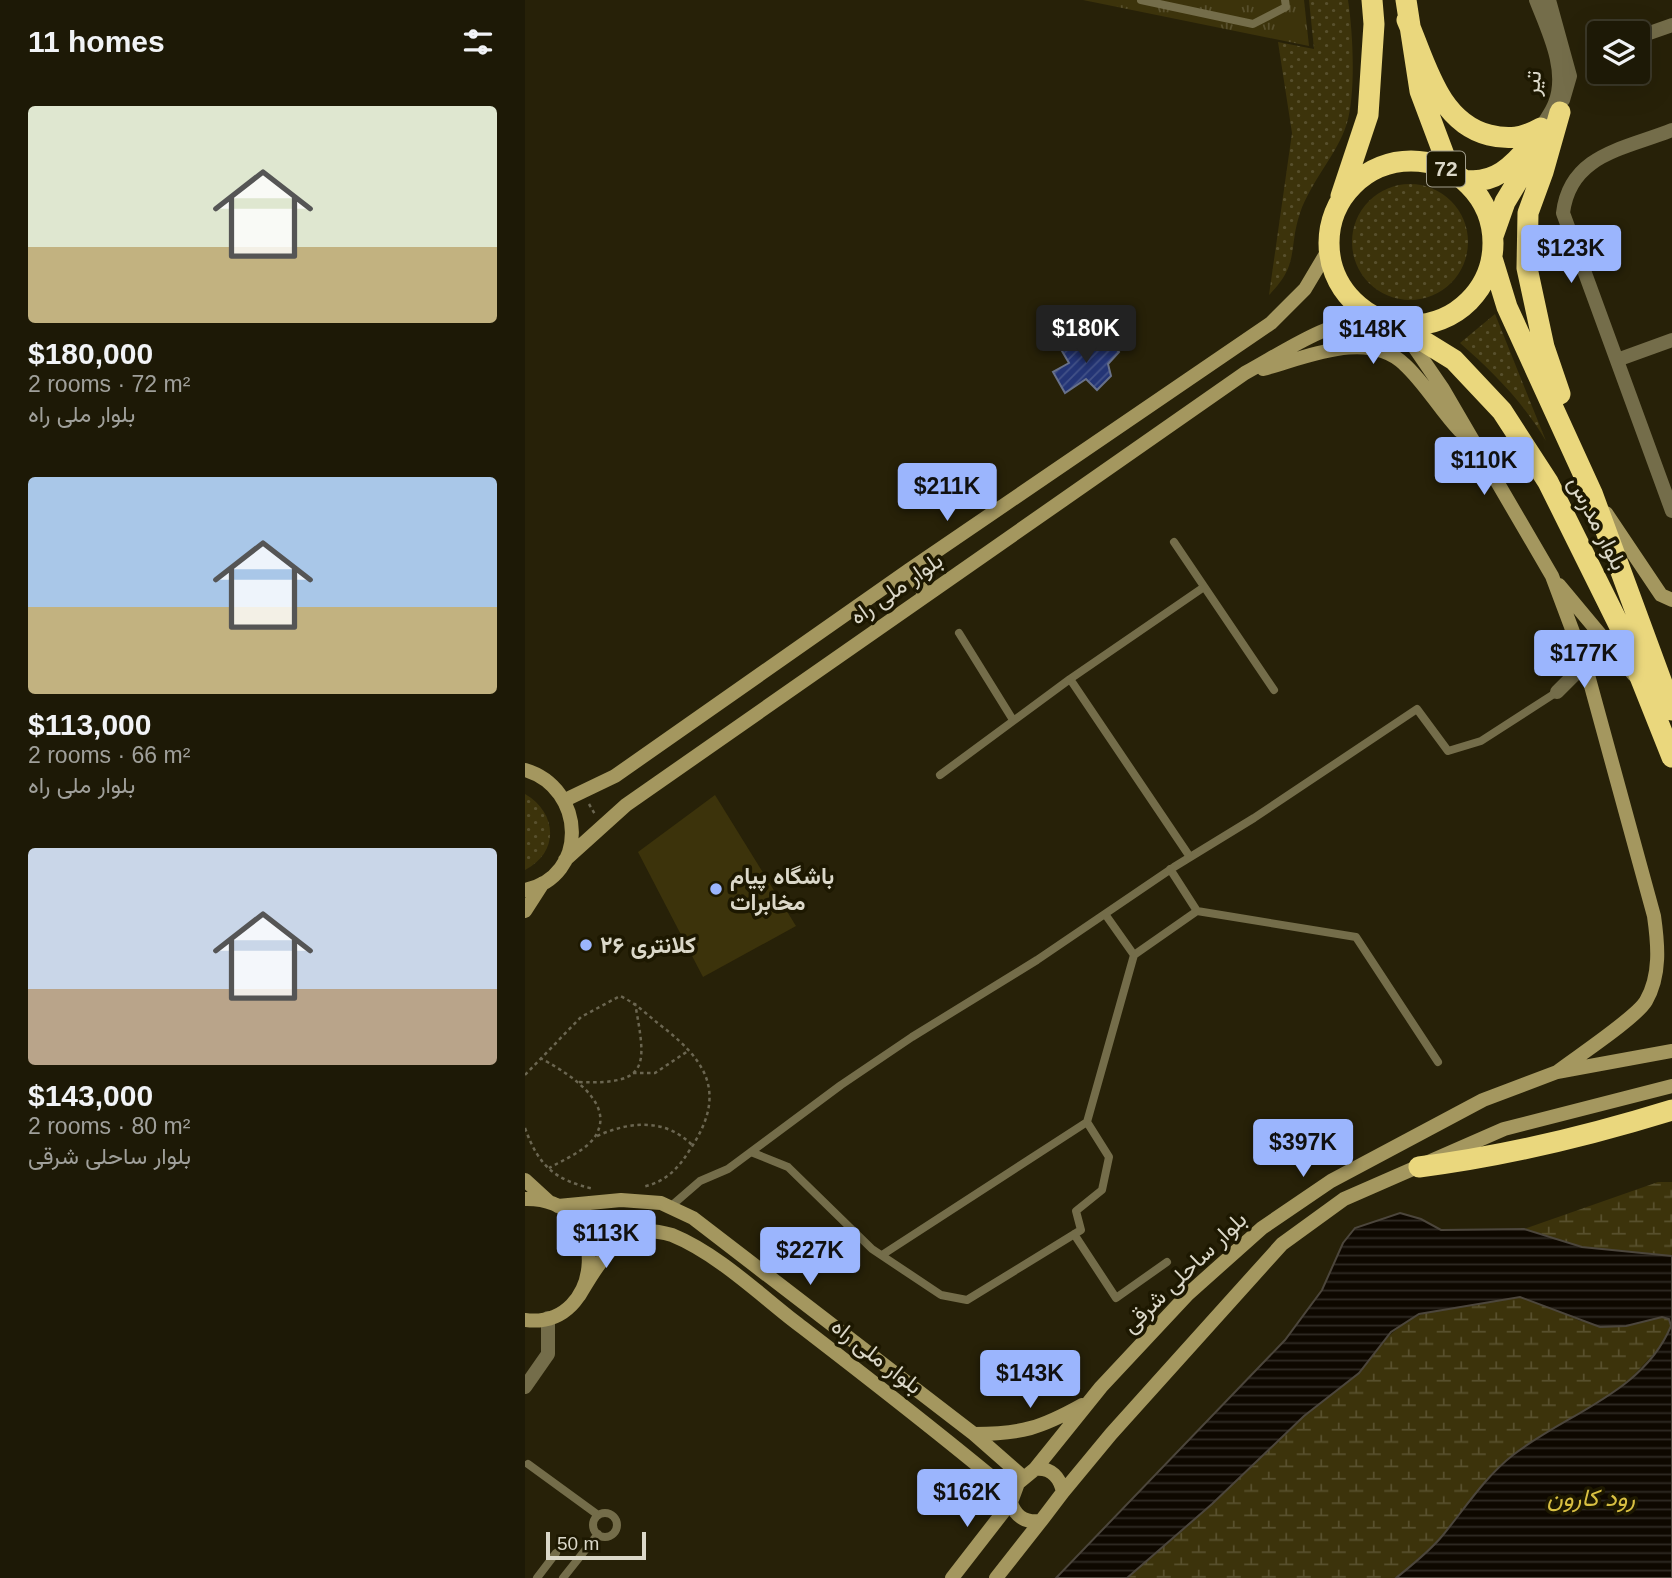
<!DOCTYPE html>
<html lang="en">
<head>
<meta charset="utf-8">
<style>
	:root { --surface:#1d1906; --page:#252210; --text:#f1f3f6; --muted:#a0a09b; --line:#3b3828; --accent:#9bb5fd }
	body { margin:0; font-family:Arial,Vazirmatn,sans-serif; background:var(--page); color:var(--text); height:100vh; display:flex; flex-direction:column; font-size:26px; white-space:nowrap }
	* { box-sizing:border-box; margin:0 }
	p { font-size:23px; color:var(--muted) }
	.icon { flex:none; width:38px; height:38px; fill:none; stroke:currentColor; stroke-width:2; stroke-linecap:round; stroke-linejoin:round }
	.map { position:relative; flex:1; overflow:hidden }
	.sheet { display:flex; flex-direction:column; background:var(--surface); width:525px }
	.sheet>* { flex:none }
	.buttons { position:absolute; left:1062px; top:21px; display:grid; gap:14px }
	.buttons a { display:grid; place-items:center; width:63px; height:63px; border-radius:7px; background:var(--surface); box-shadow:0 7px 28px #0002,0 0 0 2px var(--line); font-size:35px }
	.scale { position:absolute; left:21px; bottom:18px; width:100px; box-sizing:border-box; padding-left:7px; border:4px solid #dbd8c9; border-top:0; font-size:19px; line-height:24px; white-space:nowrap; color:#dbd8c9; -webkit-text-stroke:5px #1d1801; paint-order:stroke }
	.price { position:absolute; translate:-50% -60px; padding:0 16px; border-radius:7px; background:var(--accent); color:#111; font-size:23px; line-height:46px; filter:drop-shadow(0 2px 4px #0008) }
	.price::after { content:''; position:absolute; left:50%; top:42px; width:21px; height:16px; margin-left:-10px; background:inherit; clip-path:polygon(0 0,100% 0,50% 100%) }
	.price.current { background:#222; color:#fff }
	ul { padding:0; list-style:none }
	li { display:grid; align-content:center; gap:14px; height:371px; padding:0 28px }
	li span { display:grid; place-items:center; height:217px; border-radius:7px; color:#555 }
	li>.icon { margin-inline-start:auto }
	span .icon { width:126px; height:126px; fill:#fffc; stroke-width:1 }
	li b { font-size:30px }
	h2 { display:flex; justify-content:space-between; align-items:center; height:84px; padding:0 28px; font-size:30px }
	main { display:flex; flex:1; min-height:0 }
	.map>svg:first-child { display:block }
	.grass { fill:url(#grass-dots) }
	.wetland { fill:url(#wetland-marsh) }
	.park { fill:url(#park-tufts) }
	.pitch { fill:#3c330b }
	.water { fill:url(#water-rules); stroke:#4c463c; stroke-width:2 }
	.building { fill:url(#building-hatch); stroke:#68718a; stroke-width:2 }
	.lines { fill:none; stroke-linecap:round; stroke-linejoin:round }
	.path { stroke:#6b6651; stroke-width:2.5; stroke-dasharray:3.5 3.5; stroke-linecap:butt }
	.lane { stroke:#746d4a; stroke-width:8 }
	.street { stroke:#746d4a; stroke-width:14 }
	.secondary { stroke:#a4975f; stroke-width:14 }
	.highway { stroke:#ead77d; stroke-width:21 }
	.poi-dot { fill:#9bb5fd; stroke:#1d1801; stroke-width:2.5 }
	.labels { text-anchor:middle; stroke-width:7; stroke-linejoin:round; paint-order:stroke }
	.shield { fill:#1d1801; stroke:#a29e8d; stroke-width:2 }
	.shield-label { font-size:21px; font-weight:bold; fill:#dbd8c9 }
	.street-label { font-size:23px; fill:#dbd8c9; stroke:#1d1801 }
	.poi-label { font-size:23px; font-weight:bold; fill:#dbd8c9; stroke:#1d1801; text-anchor:start }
	.water-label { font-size:24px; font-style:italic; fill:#d9c042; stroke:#1d1801 }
</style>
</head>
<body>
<main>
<section class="sheet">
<h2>11 homes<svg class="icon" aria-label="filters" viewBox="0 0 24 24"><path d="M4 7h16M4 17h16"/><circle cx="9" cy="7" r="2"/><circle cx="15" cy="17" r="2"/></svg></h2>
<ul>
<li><span style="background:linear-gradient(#dfe7d0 65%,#c2b280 0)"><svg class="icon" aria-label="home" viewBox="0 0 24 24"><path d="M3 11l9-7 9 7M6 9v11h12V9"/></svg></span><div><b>$180,000</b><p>2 rooms · 72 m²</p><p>بلوار ملی راه</p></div></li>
<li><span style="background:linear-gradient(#a9c7e8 60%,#c2b280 0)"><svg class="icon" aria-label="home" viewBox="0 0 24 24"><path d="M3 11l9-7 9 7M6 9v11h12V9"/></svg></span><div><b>$113,000</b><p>2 rooms · 66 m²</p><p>بلوار ملی راه</p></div></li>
<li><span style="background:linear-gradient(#c9d6e8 65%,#b9a48a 0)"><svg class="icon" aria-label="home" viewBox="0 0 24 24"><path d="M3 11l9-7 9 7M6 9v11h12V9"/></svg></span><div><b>$143,000</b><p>2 rooms · 80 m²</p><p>بلوار ساحلی شرقی</p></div></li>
</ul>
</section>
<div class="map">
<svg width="1147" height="1578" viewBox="0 0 1147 1578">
	<defs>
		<pattern id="grass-dots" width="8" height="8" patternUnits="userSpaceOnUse" patternTransform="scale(1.75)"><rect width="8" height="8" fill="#3c330b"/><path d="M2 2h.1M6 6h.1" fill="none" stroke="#58502d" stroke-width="1.8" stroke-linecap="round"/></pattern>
		<pattern id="wetland-marsh" width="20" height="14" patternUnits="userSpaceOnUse" patternTransform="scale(1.75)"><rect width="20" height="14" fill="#3c330b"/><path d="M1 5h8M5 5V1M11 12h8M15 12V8" fill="none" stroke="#58502d"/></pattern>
		<pattern id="park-tufts" width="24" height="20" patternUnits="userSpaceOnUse" patternTransform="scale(1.75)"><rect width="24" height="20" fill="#3c330b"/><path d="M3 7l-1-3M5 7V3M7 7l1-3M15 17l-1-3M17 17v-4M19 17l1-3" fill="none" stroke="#58502d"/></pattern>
		<pattern id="water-rules" width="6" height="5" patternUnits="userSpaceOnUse" patternTransform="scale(1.75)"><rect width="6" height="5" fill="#0e0800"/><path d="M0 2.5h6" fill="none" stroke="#302b24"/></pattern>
		<pattern id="building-hatch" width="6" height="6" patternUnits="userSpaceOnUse" patternTransform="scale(1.75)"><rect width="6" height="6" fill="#243576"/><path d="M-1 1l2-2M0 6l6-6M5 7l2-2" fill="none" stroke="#435288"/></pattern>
	</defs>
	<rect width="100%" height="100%" fill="#272108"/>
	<path class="grass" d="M784,0H823C828,32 831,92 822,123C813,153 786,181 775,213C763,249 775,264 744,295L767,133L753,42L789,49Z
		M827 242a58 58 0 1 1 116 0a58 58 0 1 1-116 0Z
		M970,314L1021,441C998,402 969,373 935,343Z
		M0,794C33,813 34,853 0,870Z"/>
	<path class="wetland" d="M1133,1182H1147V1256L1057,1247L999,1229Z
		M995,1297L1013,1301L1055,1321L1137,1317L1144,1319L1147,1325L1140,1342L1099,1385L1056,1414L1018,1434L967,1473L916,1538L871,1578H602L687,1504L779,1416L834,1373L853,1346L882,1320L914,1308Z"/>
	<path class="park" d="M558,0H779L784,46Z"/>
	<path class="pitch" d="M190,795L271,926L178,977L113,852Z"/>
	<path class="water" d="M875,1213L896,1219L916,1230L999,1229L1057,1247L1147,1256V1578H871C887,1565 905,1551 918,1535C941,1507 959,1478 988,1455C1042,1413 1118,1393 1146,1326L1144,1319L1137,1317L1101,1326L1075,1327L995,1297L894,1314L866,1332L834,1373L779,1416L687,1504L602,1578H531L760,1340L797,1290L818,1243L830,1228Z"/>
	<path class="building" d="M560,337L564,349L583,340L594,352L583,364L586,376L572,390L561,379L540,393L528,372L544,363L537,351Z"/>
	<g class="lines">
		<path class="path" d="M64,804L71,816
			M15,1058C38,1070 89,1100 72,1133C65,1149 38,1160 24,1168
			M108,1073H130L163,1051
			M0,1075L56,1017L95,996C113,1004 124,1017 139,1028C185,1064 200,1096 166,1148C153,1169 141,1182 117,1187
			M54,1082C126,1085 121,1065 110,1003
			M0,1128C14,1167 30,1180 69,1189
			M72,1136C106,1121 141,1118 168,1146"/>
		<path class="lane" d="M616,0L728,24L761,7L760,0
			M649,542L749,690
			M434,633L488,720
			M545,679L665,857
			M415,775L545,679L679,587
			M645,869L672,911
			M580,914L609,955
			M226,1152L263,1167L347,1249L416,1295L442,1300L556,1230L551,1211L577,1190L584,1157L562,1122
			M145,1207L175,1181L203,1169L316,1085L387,1037L512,960L649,867L729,818L892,709L923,751L956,741L1032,692
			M549,1234L591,1298L642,1262
			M357,1255L562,1122L609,955L672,911L831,937L913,1062
			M3,1464L73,1515
			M68 1525a12 12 0 1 1 24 0a12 12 0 1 1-24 0Z
			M12,1578L31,1553
			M38,1578L73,1534"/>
		<path class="street" d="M1011,0C1023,31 1043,70 1030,103C1027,112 1020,120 1016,128
			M1024,0L1045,76L1038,100
			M1113,37L1147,25
			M1147,130C1100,149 1045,154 1038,213L1147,511
			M1092,360L1147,340
			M1032,692L1060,664
			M0,1387L23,1354V1318"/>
		<path class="secondary" d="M883,338L918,389L1027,576L1060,664L1129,916C1133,944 1136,975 1121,1001C1111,1018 1050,1058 1032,1072
			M738,369C780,358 842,329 879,364C900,383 915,410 935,431
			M1081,513L1136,595L1147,600
			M384,570L400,594
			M1034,585L1109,675
			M0,770C61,788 64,877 0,890
			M40,800L90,776L384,570L746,323L780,289L805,247
			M40,860L101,805L720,373C762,350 802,321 851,317
			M0,911L18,883
			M0,1180L24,1202
			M0,1199C90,1197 80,1330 0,1320
			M33,1206L96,1200L136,1203L168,1218L449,1434L498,1477
			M54,1296C69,1271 88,1235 121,1231C128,1231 140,1233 147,1235C191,1253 232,1292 269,1321C343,1378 416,1434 487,1494
			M449,1434C496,1434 516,1428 557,1405
			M510,1469L576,1387L663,1294L737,1228L806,1181L958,1100L1032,1072L1147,1051
			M510,1469C526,1467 535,1478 538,1492L516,1521C501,1523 490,1517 486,1502L493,1483Z
			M538,1492L586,1434L757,1244L819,1199L979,1129L1147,1086
			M427,1578L486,1502
			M471,1578L516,1521"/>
		<path class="highway" d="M881,0L895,91L925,171
			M882,20C901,63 913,122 964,135C984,140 998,138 1016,128
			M1035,112L1018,172L1003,213L1002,268L1019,347L1035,394
			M804 243a82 82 0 1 1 164 0a82 82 0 1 1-164 0Z
			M939,180C969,185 988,166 1006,144
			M816,196L843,115L849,24L847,0
			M968,236L980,202L1021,134
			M967,258L982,307L1067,493L1147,710
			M869,323L929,360L977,411L1023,482L1096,629L1147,757
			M894,1167C981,1156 1063,1136 1147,1110"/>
	</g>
	<g class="poi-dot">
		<circle cx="191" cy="889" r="7"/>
		<circle cx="61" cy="945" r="7"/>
	</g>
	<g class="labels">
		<rect class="shield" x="902" y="151.5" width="38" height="35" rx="5"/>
		<g class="shield-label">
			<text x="921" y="176">72</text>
		</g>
		<g class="street-label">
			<text transform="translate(1007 83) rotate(-85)" y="8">تیر</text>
			<text transform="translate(1073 523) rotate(63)" y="8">بلوار مدرس</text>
			<text transform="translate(371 588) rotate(-35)" y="8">بلوار ملی راه</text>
			<text transform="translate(659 1272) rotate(-44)" y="8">بلوار ساحلی شرقی</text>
			<text transform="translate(352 1356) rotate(38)" y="8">بلوار ملی راه</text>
		</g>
		<g class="poi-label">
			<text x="205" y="884">باشگاه پیام<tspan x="205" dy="26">مخابرات</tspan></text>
			<text x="75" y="953">کلانتری ۲۶</text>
		</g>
		<g class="water-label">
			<text x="1066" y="1506">رود کارون</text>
		</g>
	</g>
</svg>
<div class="buttons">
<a><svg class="icon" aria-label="layers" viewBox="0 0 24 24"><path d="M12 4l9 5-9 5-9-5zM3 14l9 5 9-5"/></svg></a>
</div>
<div class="scale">50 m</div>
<b class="price" style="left:1046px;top:285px">$123K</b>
<b class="price current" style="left:561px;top:365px">$180K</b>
<b class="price" style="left:848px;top:366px">$148K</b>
<b class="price" style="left:959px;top:497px">$110K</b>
<b class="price" style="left:422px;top:523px">$211K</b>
<b class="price" style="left:1059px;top:690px">$177K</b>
<b class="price" style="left:778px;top:1179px">$397K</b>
<b class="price" style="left:81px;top:1270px">$113K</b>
<b class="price" style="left:285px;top:1287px">$227K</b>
<b class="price" style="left:505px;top:1410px">$143K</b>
<b class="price" style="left:442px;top:1529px">$162K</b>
</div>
</main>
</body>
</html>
